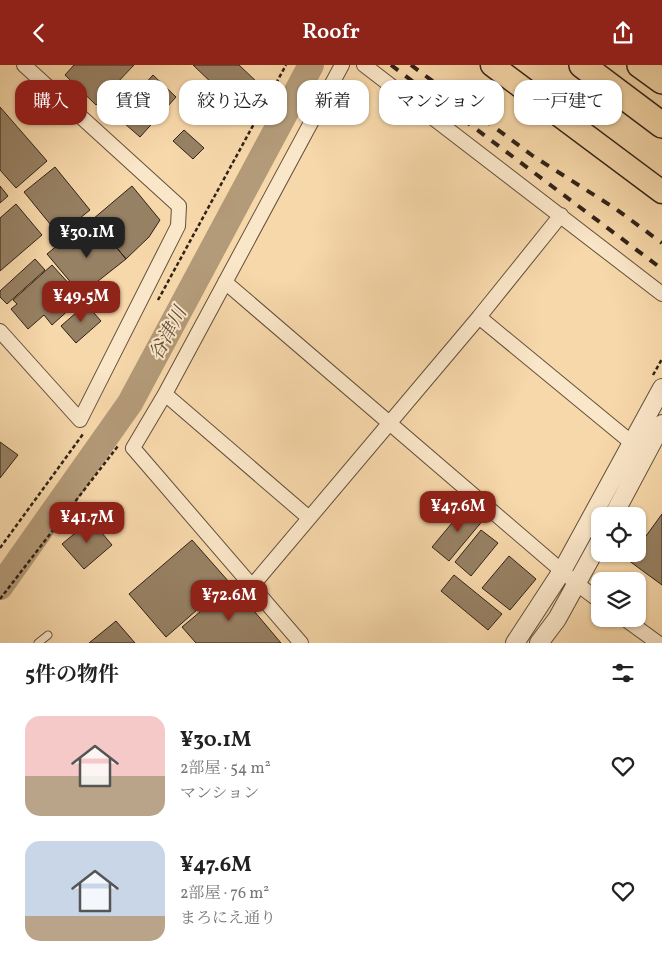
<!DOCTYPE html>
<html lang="ja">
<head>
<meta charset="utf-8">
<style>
	:root { --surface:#fff; --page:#f6f6f6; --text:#222; --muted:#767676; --accent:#8f2418 }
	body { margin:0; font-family:Vollkorn,"Noto Serif JP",serif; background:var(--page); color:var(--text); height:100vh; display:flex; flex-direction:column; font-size:19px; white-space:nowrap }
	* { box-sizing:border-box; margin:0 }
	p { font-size:16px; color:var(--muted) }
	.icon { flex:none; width:28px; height:28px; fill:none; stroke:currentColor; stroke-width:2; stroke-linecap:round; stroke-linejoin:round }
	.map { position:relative; height:578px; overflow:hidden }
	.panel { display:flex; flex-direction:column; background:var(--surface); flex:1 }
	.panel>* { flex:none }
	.hud { position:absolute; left:15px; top:15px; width:632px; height:45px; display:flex; gap:10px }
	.tools { position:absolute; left:591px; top:442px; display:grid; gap:10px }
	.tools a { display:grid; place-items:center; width:55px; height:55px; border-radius:10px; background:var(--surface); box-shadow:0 1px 4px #0004; font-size:25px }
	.price { position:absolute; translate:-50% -42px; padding:0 11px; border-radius:10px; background:var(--accent); color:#fff; font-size:16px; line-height:32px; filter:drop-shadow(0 1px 2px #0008) }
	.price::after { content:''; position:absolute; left:50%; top:30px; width:15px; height:11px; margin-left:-8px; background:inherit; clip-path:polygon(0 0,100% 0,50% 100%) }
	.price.active { background:#222; color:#fff }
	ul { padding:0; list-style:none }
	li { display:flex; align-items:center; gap:15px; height:125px; padding:0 25px }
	li span { display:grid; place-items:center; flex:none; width:140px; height:100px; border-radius:15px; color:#555 }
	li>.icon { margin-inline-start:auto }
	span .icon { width:60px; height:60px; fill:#fffc; stroke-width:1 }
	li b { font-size:21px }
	h2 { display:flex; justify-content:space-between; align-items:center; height:60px; padding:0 25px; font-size:21px }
	.chip { padding:0 18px; border-radius:15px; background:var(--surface); box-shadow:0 1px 4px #0004; font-size:18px; line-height:45px }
	.chip.active { background:var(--accent); color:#fff }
	header { display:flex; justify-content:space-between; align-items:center; height:65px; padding:0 25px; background:var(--accent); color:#fff; font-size:22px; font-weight:600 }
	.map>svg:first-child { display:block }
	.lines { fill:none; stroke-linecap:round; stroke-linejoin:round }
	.river { stroke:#b39a78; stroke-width:26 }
	.building { fill:#978164; stroke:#302218 }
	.service-casing { stroke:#62503c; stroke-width:9 }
	.minor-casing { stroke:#62503c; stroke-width:16 }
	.tertiary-casing { stroke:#62503c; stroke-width:20 }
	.trunk-casing { stroke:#302218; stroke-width:25 }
	.motorway-casing { stroke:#302218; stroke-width:28 }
	.path { stroke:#302218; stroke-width:2.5; stroke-dasharray:4 2.5; stroke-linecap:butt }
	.service { stroke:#fae6c8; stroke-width:7 }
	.minor { stroke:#fae6c8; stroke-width:14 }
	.tertiary { stroke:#fae6c8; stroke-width:18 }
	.trunk { stroke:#f7d8aa; stroke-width:22 }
	.motorway { stroke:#f7d8aa; stroke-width:25 }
	.rail { stroke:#302218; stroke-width:4; stroke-dasharray:9 9; stroke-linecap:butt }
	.labels { text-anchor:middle; stroke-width:4; stroke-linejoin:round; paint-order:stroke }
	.water-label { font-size:19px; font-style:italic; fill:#5e4c3a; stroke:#fae6c8 }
</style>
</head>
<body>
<header><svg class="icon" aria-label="back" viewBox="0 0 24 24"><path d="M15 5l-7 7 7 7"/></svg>Roofr<svg class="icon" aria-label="share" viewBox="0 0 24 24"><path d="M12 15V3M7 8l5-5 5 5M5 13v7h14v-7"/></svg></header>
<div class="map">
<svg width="662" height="578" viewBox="0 0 662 578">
	<rect width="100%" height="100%" fill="#f7d8aa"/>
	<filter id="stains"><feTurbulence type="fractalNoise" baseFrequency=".004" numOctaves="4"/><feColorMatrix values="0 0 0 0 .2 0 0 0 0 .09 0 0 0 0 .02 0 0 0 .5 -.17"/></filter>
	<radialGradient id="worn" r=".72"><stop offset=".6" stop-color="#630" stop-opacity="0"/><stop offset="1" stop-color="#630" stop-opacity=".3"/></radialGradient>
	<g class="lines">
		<path class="river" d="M0,522L130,338L311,0"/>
	</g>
	<path class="building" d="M74,0H134L96,40L65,10Z
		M193,0H239L259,19L237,42Z
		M153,10L176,32L140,72L116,51Z
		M0,42L47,96L16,123L0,105Z
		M184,65L204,83L193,94L173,76Z
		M55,102L90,145L59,170L24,127Z
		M0,121L8,131L0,138Z
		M132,121L160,155L149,172L126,194L93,154Z
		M16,139L42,170L0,206V153Z
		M91,152L126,194L93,220L104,234L93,244L47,189Z
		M35,194L45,205L7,239L0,232V226Z
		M52,200L82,233L52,260L44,250L28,264L11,244L17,239L13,235Z
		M86,239L101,256L76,278L61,261Z
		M0,377L18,390L0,413Z
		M467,440L484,454L449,496L432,482Z
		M662,449V520L628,495L633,489H638V482Z
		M91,455L112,480L84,504L62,479Z
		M481,465L498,478L471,511L455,497Z
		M192,475L229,517L166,572L129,529Z
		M509,491L536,514L510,545L482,523Z
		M454,510L502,549L488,565L441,526Z
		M232,520L281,578H196L182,562Z
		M116,556L135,578H89Z"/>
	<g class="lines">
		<defs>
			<path id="service" d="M38,578L48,570"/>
			<path id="minor" d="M364,0L662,229
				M225,217L577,519L600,536
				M479,252L632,378
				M0,266L80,355L178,161L179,141L24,0
				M165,329L309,453
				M252,521L479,252L561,150
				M625,554L658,578
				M301,578L133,383L165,329L342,0"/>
			<path id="tertiary" d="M613,451L662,359
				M515,578L562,506L662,323
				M539,578L557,554L600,476"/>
			<path id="trunk" d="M492,0L662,127"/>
			<path id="motorway" d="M582,0L662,60
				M640,0L662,16"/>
		</defs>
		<use href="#service" class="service-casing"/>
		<use href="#minor" class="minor-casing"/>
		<use href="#tertiary" class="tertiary-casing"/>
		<use href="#trunk" class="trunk-casing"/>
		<use href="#motorway" class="motorway-casing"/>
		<path class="path" d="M158,235L286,0
			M653,310L662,294
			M0,483L83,369
			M0,534L118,381"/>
		<use href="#service" class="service"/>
		<use href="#minor" class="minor"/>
		<use href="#tertiary" class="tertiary"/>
		<use href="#trunk" class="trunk"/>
		<use href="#motorway" class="motorway"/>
		<path class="rail" d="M391,0L662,204
			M411,0L533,91L616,144L662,178"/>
	</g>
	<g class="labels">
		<g class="water-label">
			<text transform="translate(167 268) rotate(-62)" y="7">谷津川</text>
		</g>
	</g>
	<rect width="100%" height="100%" filter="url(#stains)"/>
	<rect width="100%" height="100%" fill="url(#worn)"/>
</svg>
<div class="tools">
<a><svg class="icon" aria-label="locate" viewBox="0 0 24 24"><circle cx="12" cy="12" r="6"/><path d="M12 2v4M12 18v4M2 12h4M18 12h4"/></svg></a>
<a><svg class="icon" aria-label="layers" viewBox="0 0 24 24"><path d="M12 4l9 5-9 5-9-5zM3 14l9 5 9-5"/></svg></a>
</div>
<b class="price active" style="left:87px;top:194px">¥30.1M</b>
<b class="price" style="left:81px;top:258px">¥49.5M</b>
<b class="price" style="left:458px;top:468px">¥47.6M</b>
<b class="price" style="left:87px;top:479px">¥41.7M</b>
<b class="price" style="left:229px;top:557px">¥72.6M</b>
<div class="hud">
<a class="chip active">購入</a>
<a class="chip">賃貸</a>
<a class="chip">絞り込み</a>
<a class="chip">新着</a>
<a class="chip">マンション</a>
<a class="chip">一戸建て</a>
</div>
</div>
<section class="panel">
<h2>5件の物件<svg class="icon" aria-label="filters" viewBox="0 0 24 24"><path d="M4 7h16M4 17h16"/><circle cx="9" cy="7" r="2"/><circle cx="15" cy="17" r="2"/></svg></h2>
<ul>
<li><span style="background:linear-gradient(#f6c9c9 60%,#b9a48a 0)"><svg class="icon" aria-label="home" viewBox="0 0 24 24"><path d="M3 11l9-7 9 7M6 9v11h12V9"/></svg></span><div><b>¥30.1M</b><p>2部屋 · 54 m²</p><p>マンション</p></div><svg class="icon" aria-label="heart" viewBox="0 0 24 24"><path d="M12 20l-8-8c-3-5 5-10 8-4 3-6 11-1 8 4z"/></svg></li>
<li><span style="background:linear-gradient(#c9d6e8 75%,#b9a48a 0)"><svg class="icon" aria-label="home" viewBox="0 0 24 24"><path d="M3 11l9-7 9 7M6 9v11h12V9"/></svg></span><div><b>¥47.6M</b><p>2部屋 · 76 m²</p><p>まろにえ通り</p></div><svg class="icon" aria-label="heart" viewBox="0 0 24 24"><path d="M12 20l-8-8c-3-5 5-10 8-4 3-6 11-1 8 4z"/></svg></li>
</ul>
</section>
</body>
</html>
